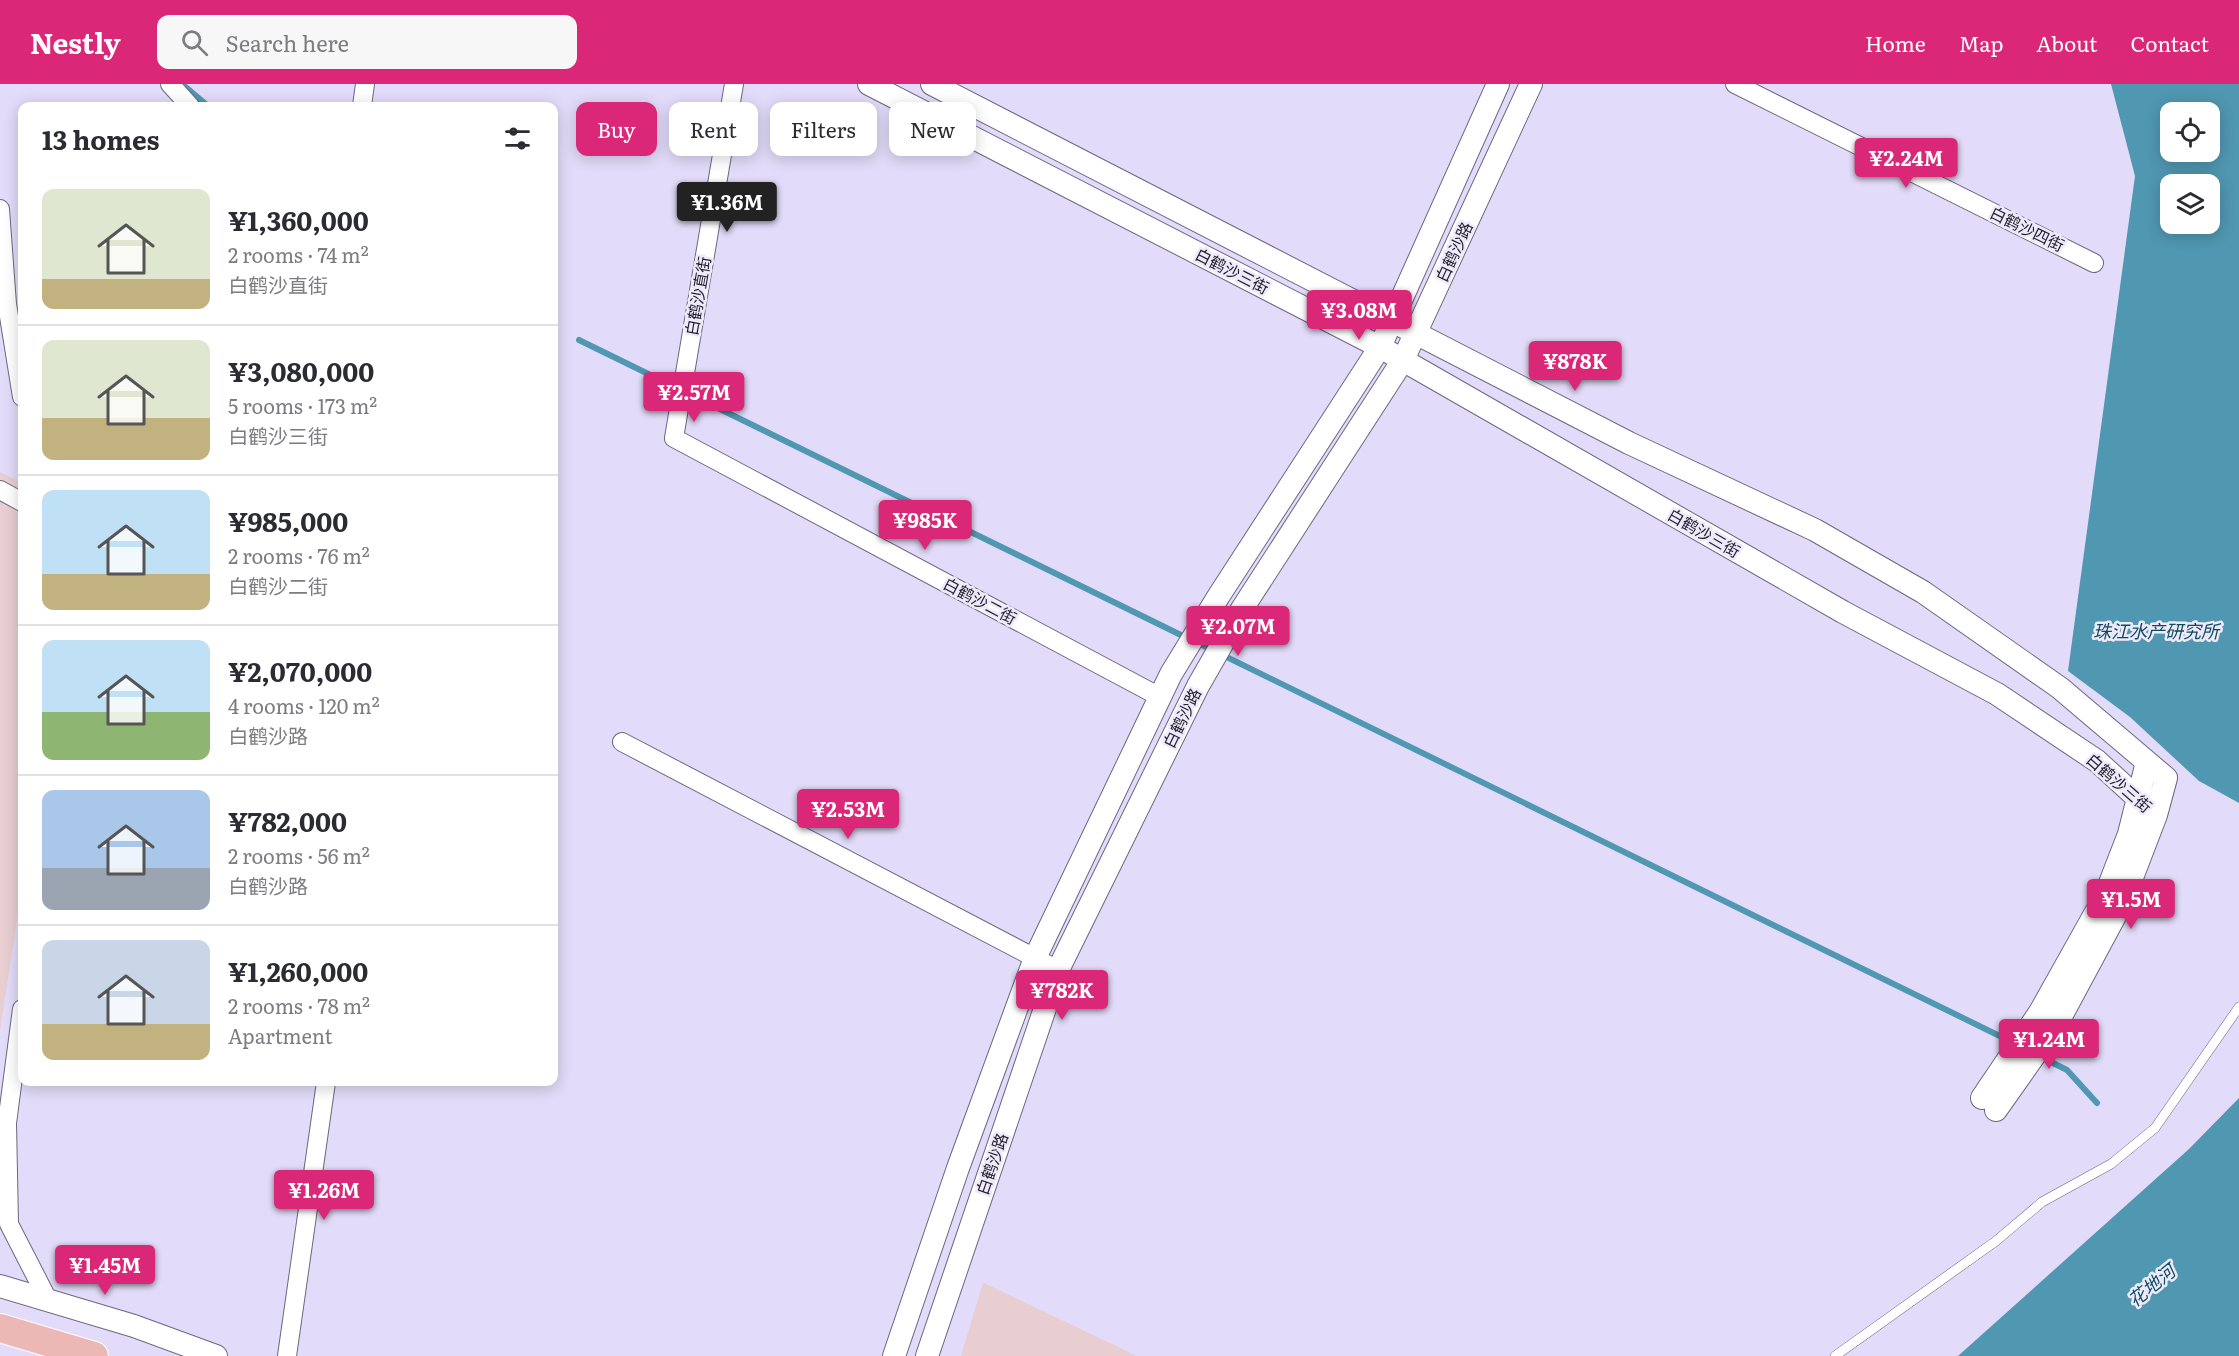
<!DOCTYPE html>
<html lang="en">
<head>
<meta charset="utf-8">
<style>
	:root { --surface:#fff; --page:#f7f7f7; --text:#2b2b33; --muted:#7c7c81; --line:#e1e1e2; --accent:#db2777 }
	body { margin:0; font-family:Literata,"Noto Sans SC",serif; background:var(--page); color:var(--text); height:100vh; display:flex; flex-direction:column; font-size:22px; white-space:nowrap }
	* { box-sizing:border-box; margin:0 }
	p { font-size:20px; color:var(--muted) }
	.icon { flex:none; width:33px; height:33px; fill:none; stroke:currentColor; stroke-width:2; stroke-linecap:round; stroke-linejoin:round }
	.map { position:relative; flex:1; overflow:hidden }
	.side { position:absolute; left:18px; top:18px; width:540px; height:984px; display:flex; flex-direction:column; background:var(--surface); border-radius:12px; box-shadow:0 3px 15px #0003 }
	.side>* { flex:none }
	.hud { position:absolute; left:576px; top:18px; width:570px; height:54px; display:flex; gap:12px }
	.fabs { position:absolute; left:2160px; top:18px; display:grid; gap:12px }
	.fabs a { display:grid; place-items:center; width:60px; height:60px; border-radius:12px; background:var(--surface); box-shadow:0 3px 15px #0003; font-size:30px }
	.price { position:absolute; translate:-50% -51px; padding:0 14px; border-radius:6px; background:var(--accent); color:#fff; font-size:20px; line-height:39px; filter:drop-shadow(0 2px 3px #0008) }
	.price::after { content:''; position:absolute; left:50%; top:36px; width:18px; height:14px; margin-left:-9px; background:inherit; clip-path:polygon(0 0,100% 0,50% 100%) }
	.price.current { background:#222; color:#fff }
	ul { padding:0; list-style:none }
	li { display:flex; align-items:center; gap:18px; height:150px; padding:0 24px }
	li+li { border-top:2px solid var(--line) }
	li span { display:grid; place-items:center; flex:none; width:168px; height:120px; border-radius:12px; color:#555 }
	li>.icon { margin-inline-start:auto }
	span .icon { width:72px; height:72px; fill:#fffc; stroke-width:1 }
	li b { font-size:26px }
	h2 { display:flex; justify-content:space-between; align-items:center; height:72px; padding:0 24px; font-size:26px }
	.tag { padding:0 21px; border-radius:12px; background:var(--surface); box-shadow:0 3px 15px #0003; font-size:21px; line-height:54px }
	.tag.current { background:var(--accent); color:#fff }
	header { display:flex; align-items:center; gap:36px; box-sizing:border-box; height:84px; padding:0 30px; background:var(--accent); color:#fff }
	header strong { font-size:28px }
	nav { display:flex; gap:33px; margin-inline-start:auto; font-size:21px }
	.search { width:420px; height:54px; background:var(--page); display:flex; align-items:center; gap:15px; box-sizing:border-box; padding:0 21px; border-radius:12px; color:var(--muted); font-size:22px }
	.map>svg:first-child { display:block }
	.education { fill:#e9ced1 }
	.water { fill:#5097b1; fill-rule:evenodd }
	.lines { fill:none; stroke-linecap:round; stroke-linejoin:round }
	.stream { stroke:#5097b1; stroke-width:6 }
	.service-casing { stroke:#6d6781; stroke-width:10 }
	.minor-casing { stroke:#6d6781; stroke-width:20 }
	.tertiary-casing { stroke:#6d6781; stroke-width:24 }
	.primary-casing { stroke:#fff; stroke-width:30 }
	.service { stroke:#fff; stroke-width:9 }
	.minor { stroke:#fff; stroke-width:18 }
	.tertiary { stroke:#fff; stroke-width:22 }
	.primary { stroke:#ebb8b5; stroke-width:28 }
	.labels { text-anchor:middle; stroke-width:5; stroke-linejoin:round; paint-order:stroke }
	.street-label { font-size:16px; fill:#201d28; stroke:#eeeafc }
	.water-label { font-size:18px; font-style:italic; fill:#0d4b5e; stroke:#eeeafc }
</style>
</head>
<body>
<header>
<strong>Nestly</strong>
<div class="search"><svg class="icon" aria-label="search" viewBox="0 0 24 24"><circle cx="10" cy="10" r="6"/><path d="M15 15l6 6"/></svg>Search here</div>
<nav><a>Home</a><a>Map</a><a>About</a><a>Contact</a></nav>
</header>
<div class="map">
<svg width="2239" height="1272" viewBox="0 0 2239 1272">
	<rect width="100%" height="100%" fill="#e2dbf9"/>
	<path class="education" d="M0,388L22,399V804L0,947Z
		M983,1199H984L1137,1272H961Z"/>
	<path class="water" d="M2111,0H2239V719L2199,697L2130,633L2068,587L2135,92ZM2210,28V68H2170V28ZM2210,100V140H2170V100Z
		M2239,1014V1272H1958L2189,1065Z"/>
	<g class="lines">
		<path class="stream" d="M182,0L208,22
			M579,256L1187,554
			M1196,558L2014,959
			M2039,972L2067,986L2097,1019"/>
		<defs>
			<path id="service" d="M1835,1272L1996,1157L2042,1118L2111,1080L2155,1044L2239,923"/>
			<path id="minor" d="M170,0L190,22
				M734,0L674,354L1160,613
				M1735,0L2094,179
				M362,22L365,0
				M0,125L7,220L22,313
				M0,406L22,418
				M622,658L1058,886
				M22,925L7,1039L9,1140L48,1216
				M287,1272L326,998"/>
			<path id="tertiary" d="M869,0L1380,263L1843,528L1997,610L2097,677L2156,731
				M932,0L1629,359L1815,446L1923,508L2060,604L2166,694L2156,731L2123,817L2058,938L1996,1026
				M1982,1014L2040,928L2105,812L2129,750L2147,678
				M0,1202L134,1242L216,1272
				M894,1272L958,1084L1035,874L1171,590L1218,513L1380,263L1498,0
				M927,1272L1058,886L1198,602L1242,525L1403,276L1531,0"/>
			<path id="primary" d="M0,1244L94,1272"/>
		</defs>
		<use href="#service" class="service-casing"/>
		<use href="#minor" class="minor-casing"/>
		<use href="#tertiary" class="tertiary-casing"/>
		<use href="#primary" class="primary-casing"/>
		<use href="#service" class="service"/>
		<use href="#minor" class="minor"/>
		<use href="#tertiary" class="tertiary"/>
		<use href="#primary" class="primary"/>
	</g>
	<g class="labels">
		<g class="street-label">
			<text transform="translate(2027 145) rotate(26)" y="6">白鹤沙四街</text>
			<text transform="translate(1454 168) rotate(-65)" y="6">白鹤沙路</text>
			<text transform="translate(1232 187) rotate(27)" y="6">白鹤沙三街</text>
			<text transform="translate(698 212) rotate(-80)" y="6">白鹤沙直街</text>
			<text transform="translate(1704 449) rotate(30)" y="6">白鹤沙三街</text>
			<text transform="translate(980 517) rotate(28)" y="6">白鹤沙二街</text>
			<text transform="translate(1182 634) rotate(-64)" y="6">白鹤沙路</text>
			<text transform="translate(2119 699) rotate(41)" y="6">白鹤沙三街</text>
			<text transform="translate(992 1080) rotate(-71)" y="6">白鹤沙路</text>
		</g>
		<g class="water-label">
			<text x="2156" y="554">珠江水产研究所</text>
			<text transform="translate(2152 1202) rotate(-39)" y="6">花地河</text>
		</g>
	</g>
</svg>
<div class="fabs">
<a><svg class="icon" aria-label="locate" viewBox="0 0 24 24"><circle cx="12" cy="12" r="6"/><path d="M12 2v4M12 18v4M2 12h4M18 12h4"/></svg></a>
<a><svg class="icon" aria-label="layers" viewBox="0 0 24 24"><path d="M12 4l9 5-9 5-9-5zM3 14l9 5 9-5"/></svg></a>
</div>
<b class="price" style="left:1906px;top:105px">¥2.24M</b>
<b class="price current" style="left:727px;top:149px">¥1.36M</b>
<b class="price" style="left:1359px;top:257px">¥3.08M</b>
<b class="price" style="left:1575px;top:308px">¥878K</b>
<b class="price" style="left:694px;top:339px">¥2.57M</b>
<b class="price" style="left:925px;top:467px">¥985K</b>
<b class="price" style="left:1238px;top:573px">¥2.07M</b>
<b class="price" style="left:848px;top:756px">¥2.53M</b>
<b class="price" style="left:2131px;top:846px">¥1.5M</b>
<b class="price" style="left:1062px;top:937px">¥782K</b>
<b class="price" style="left:2049px;top:986px">¥1.24M</b>
<b class="price" style="left:324px;top:1137px">¥1.26M</b>
<b class="price" style="left:105px;top:1212px">¥1.45M</b>
<div class="hud">
<a class="tag current">Buy</a>
<a class="tag">Rent</a>
<a class="tag">Filters</a>
<a class="tag">New</a>
</div>
<section class="side">
<h2>13 homes<svg class="icon" aria-label="filters" viewBox="0 0 24 24"><path d="M4 7h16M4 17h16"/><circle cx="9" cy="7" r="2"/><circle cx="15" cy="17" r="2"/></svg></h2>
<ul>
<li><span style="background:linear-gradient(#dfe7d0 75%,#c2b280 0)"><svg class="icon" aria-label="home" viewBox="0 0 24 24"><path d="M3 11l9-7 9 7M6 9v11h12V9"/></svg></span><div><b>¥1,360,000</b><p>2 rooms · 74 m²</p><p>白鹤沙直街</p></div></li>
<li><span style="background:linear-gradient(#dfe7d0 65%,#c2b280 0)"><svg class="icon" aria-label="home" viewBox="0 0 24 24"><path d="M3 11l9-7 9 7M6 9v11h12V9"/></svg></span><div><b>¥3,080,000</b><p>5 rooms · 173 m²</p><p>白鹤沙三街</p></div></li>
<li><span style="background:linear-gradient(#bfe0f5 70%,#c2b280 0)"><svg class="icon" aria-label="home" viewBox="0 0 24 24"><path d="M3 11l9-7 9 7M6 9v11h12V9"/></svg></span><div><b>¥985,000</b><p>2 rooms · 76 m²</p><p>白鹤沙二街</p></div></li>
<li><span style="background:linear-gradient(#bfe0f5 60%,#8fb573 0)"><svg class="icon" aria-label="home" viewBox="0 0 24 24"><path d="M3 11l9-7 9 7M6 9v11h12V9"/></svg></span><div><b>¥2,070,000</b><p>4 rooms · 120 m²</p><p>白鹤沙路</p></div></li>
<li><span style="background:linear-gradient(#a9c7e8 65%,#9aa5b1 0)"><svg class="icon" aria-label="home" viewBox="0 0 24 24"><path d="M3 11l9-7 9 7M6 9v11h12V9"/></svg></span><div><b>¥782,000</b><p>2 rooms · 56 m²</p><p>白鹤沙路</p></div></li>
<li><span style="background:linear-gradient(#c9d6e8 70%,#c2b280 0)"><svg class="icon" aria-label="home" viewBox="0 0 24 24"><path d="M3 11l9-7 9 7M6 9v11h12V9"/></svg></span><div><b>¥1,260,000</b><p>2 rooms · 78 m²</p><p>Apartment</p></div></li>
</ul>
</section>
</div>
</body>
</html>
